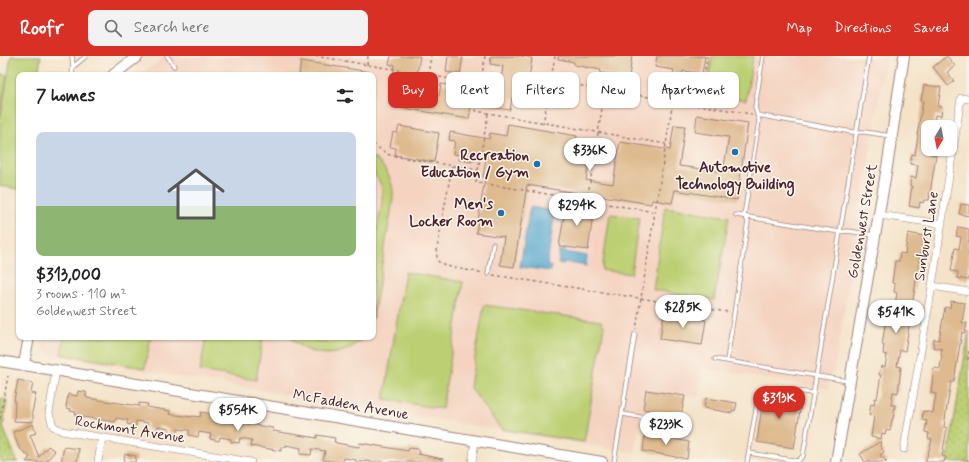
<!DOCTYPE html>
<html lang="en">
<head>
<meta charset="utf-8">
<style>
	:root { --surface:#fff; --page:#f2f2f2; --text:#222; --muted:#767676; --line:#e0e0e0; --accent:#d93025 }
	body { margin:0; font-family:Mynerve,sans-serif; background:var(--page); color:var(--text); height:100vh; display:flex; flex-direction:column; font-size:15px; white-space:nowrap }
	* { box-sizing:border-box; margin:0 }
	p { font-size:13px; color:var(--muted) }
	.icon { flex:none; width:22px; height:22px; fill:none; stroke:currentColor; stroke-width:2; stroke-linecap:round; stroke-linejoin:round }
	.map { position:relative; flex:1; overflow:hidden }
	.details { position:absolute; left:16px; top:16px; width:360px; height:268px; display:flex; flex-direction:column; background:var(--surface); border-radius:8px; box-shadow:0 1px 3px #0004 }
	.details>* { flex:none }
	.hud { position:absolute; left:388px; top:16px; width:380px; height:36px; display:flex; gap:8px }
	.needle { width:26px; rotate:190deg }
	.fabs { position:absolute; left:921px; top:64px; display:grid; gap:8px }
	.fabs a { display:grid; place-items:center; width:36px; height:36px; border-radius:8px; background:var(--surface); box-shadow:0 1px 3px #0004; font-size:20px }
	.price { position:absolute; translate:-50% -34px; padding:0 9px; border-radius:14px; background:#fff; color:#222; font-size:13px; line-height:26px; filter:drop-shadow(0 1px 2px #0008) }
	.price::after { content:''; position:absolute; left:50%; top:24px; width:12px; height:9px; margin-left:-6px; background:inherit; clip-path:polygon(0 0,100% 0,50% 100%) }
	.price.selected { background:var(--accent); color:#fff }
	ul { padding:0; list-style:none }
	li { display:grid; align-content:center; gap:8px; height:212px; padding:0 20px }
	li+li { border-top:1px solid var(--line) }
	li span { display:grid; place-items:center; height:124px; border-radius:8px; color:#555 }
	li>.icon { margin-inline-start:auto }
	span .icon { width:72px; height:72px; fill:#fffc; stroke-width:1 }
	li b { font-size:17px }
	h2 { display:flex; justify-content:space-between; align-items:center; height:48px; padding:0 20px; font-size:17px }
	.pill { padding:0 14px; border-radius:8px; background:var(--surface); box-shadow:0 1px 3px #0004; font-size:14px; line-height:36px }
	.pill.selected { background:var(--accent); color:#fff }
	header { display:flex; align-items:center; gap:24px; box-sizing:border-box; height:56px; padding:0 20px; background:var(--accent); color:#fff }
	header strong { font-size:19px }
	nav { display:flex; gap:22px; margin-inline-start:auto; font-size:14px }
	.search { width:280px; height:36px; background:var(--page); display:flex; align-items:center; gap:10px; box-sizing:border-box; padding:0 14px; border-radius:8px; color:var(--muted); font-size:15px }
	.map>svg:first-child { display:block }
	.built { fill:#f4d3c0 }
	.green { fill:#bcd073; stroke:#83784f }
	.park { fill:url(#park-dots); stroke:#83784f }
	.water { fill:#51a5cd; stroke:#4e627c }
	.building { fill:#deba8e }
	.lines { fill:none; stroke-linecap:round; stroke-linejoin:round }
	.lane-casing { stroke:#9f817a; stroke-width:5 }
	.street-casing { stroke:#9f817a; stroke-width:8 }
	.secondary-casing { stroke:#9f817a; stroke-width:12 }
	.path { stroke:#9f817a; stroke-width:1.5; stroke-dasharray:3 3; stroke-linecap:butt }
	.lane { stroke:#fff; stroke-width:3.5 }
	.street { stroke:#fff; stroke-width:7 }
	.secondary { stroke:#fff; stroke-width:10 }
	.poi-dot { fill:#1f6fb2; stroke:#fbf7ec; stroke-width:1.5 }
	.labels { text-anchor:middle; stroke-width:3; stroke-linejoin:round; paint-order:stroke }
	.poi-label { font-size:15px; font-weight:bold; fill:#4a1f2b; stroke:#fbf7ec; text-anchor:end }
	.street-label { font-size:15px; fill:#4a1f2b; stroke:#fbf7ec }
</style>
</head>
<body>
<header>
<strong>Roofr</strong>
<div class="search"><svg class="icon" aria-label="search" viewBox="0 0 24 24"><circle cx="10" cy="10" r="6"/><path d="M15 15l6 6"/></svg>Search here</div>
<nav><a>Map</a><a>Directions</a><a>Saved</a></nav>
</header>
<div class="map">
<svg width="969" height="406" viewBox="0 0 969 406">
	<defs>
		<pattern id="park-dots" width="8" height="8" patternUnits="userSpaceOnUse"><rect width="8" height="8" fill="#bcd073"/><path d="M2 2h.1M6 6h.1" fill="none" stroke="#a3b264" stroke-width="1.8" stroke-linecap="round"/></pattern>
	</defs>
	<rect width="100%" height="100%" fill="#fbf7ec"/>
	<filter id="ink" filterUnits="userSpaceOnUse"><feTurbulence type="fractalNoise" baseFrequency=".025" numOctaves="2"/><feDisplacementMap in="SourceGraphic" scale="8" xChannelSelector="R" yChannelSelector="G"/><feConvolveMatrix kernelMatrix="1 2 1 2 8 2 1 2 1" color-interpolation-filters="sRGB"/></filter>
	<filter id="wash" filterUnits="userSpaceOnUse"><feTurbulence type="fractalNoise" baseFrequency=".012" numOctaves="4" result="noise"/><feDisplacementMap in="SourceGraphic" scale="16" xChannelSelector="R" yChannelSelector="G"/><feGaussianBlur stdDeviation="0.9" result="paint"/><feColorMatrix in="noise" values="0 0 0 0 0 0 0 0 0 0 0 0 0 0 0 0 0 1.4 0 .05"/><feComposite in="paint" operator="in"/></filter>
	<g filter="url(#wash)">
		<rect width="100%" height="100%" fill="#f4e3c9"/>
		<path class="built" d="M165,0H886L834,317H831L828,333L703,312L699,341L645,333L635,397L51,299L46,295L43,289L45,281H373V19H140Z"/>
		<path class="green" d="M11,0H41L38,19H19V133L0,130V66Z
			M712,0H753L746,44L706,37Z
			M0,18L7,19L0,59Z
			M373,101C384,109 392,122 393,136C393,140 393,145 392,149L373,263V197L382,146V137L381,129L378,123L373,116Z
			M665,151L729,161L714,244L653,234Z
			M610,158L639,162L631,218L602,214Z
			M405,216L463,226L442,353L384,343Z
			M484,249L601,265L604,270L584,386L501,373L470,331Z
			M64,281H151L145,312L61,298Z
			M206,281H263L256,324L200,315Z
			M290,281H307L319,286L327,287L334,286L346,281H364C358,286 353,291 346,294C327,302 303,297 290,281Z"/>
		<path class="park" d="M969,275V406H947Z
			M0,343L7,344L3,371L17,405L19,406H0Z"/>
		<path class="water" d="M530,151L555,155L547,209L552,211L551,215L520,211Z
			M560,195L587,200L586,210L564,206L563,208L558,207Z"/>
		<g id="blocks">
			<path class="building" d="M391,0H420L416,23H419L417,36L439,40L441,28L474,33L469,63L397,51L399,38L393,37L395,25H392L395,9L389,8Z
				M448,0H463L460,18L446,16Z
				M491,0H521L532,2L526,44L512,42L510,54L483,50L485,36L499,39L503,10L490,8Z
				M558,0H632L629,21L600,17L601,14L574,9V6L558,3Z
				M657,0H705L702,18L683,15L681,24L672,23L674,14L655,11Z
				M947,0L955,10L947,16L954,25L948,30L933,11Z
				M301,5L370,16L369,19H299Z
				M924,29L941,31L938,50L942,51L941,60L935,59L933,71H928V93H931L930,98L936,99L929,144H924L923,147L920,146L919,152L909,150L912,130H910L911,121L916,122L918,109L910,108L912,98L915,99L918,79H917L923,45H921Z
				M697,59L748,67L737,144L675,134L672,147L652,144L651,148L584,137L583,138L527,129L514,211L500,209L504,181L476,177L485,122L483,121L487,96L474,94L472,106L459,104L460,99L453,98L455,85L449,84L450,76L489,83L490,77L506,80L508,68L577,80L575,91L591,94L586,124L613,128L620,86L670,94L674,69L685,70L679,110L723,116L729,81L695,76Z
				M399,70L439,77L434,106L395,99L396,92L390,91L393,76L397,77Z
				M566,148L594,152L588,194L559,190Z
				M961,148L969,149V160L959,158Z
				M958,171L969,173V224L957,222L958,216L951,215L955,192L959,193L961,181L956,180Z
				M908,177L924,180L921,198H920L911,257H909L907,269L909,270L905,295L900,294L897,310L901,311L898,337L893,336L891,349H895L893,363H892L890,375L886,374L885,378L882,377L881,383L871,381L874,360L869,359L871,348L874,349L875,342L877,343L881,319H879L881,310L885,311L887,299L883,298L884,289H882L886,263L888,264L889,259H893L897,237L894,236L895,228L892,227L895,205H899L900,197L905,198Z
				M951,245L965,247L962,267H967L965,277L962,276L954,326H951L947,350L944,371L947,372L942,400L946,401L944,406H925L930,391L932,383H928L929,377L925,376L927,365L922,364L923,355L933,357L936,338L931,337L934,312L940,313L942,299H941L942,293L933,291L934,283L939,284L945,251L950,252Z
				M664,257L706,264L702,289L660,283Z
				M18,324L33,327L31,337L36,338L32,357L33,358V366L14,365L15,344H14Z
				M646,334L685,340L681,359L643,353Z
				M78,335L86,336V341H87V342L139,350V347L148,348L147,351L170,355L169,358L192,361V360L200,361L201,356L224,360L223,365L243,368V367L273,372V375L317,382V379L335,382L334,386H336V387L359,391L360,387L408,395L409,392L419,393L418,398L443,403V406H373L365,405L364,406H356V404L344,402L343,406L332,405L323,404L325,395L312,393L311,399L300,398L301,392L286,389V391H281V395L251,390L252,384L240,382L239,387L231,386V383L220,381L219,385L210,383L211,378L199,376L198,381L189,379V374L178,373L177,377L169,376V372L158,370L157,374L147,373L148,367L136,365V370L127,368L128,364L116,362L115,366L83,361V362L75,360L76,356L70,355L71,353L66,352L68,338L77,340Z
				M766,335L769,337L802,342L794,392L757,386L763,342L762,338Z
				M706,342L737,347L735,355L732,354V357L704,352Z
				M33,368L36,377L30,379L39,401L48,390L55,395L46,406H26L30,401L19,392L13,376Z
				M645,378L689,386L687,403L643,395Z
				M881,385L880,390L884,396L880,399L887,406H865L860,398Z
				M64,391L79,393L77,406H61Z
				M125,398L136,400L135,406H124Z"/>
		</g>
	</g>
	<g filter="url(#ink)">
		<use href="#blocks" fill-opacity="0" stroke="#9f817a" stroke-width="1"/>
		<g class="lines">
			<defs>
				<path id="lane" d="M167,0L174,10
					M73,11L86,0
					M72,19L73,11L72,0
					M757,59L852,76H865L891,80
					M736,159L840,176L848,175L874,179
					M488,218L493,188
					M715,303L848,325
					M727,304L748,165L744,160L759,65L755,51L763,0
					M623,358L680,368
					M749,397L798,405L803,400L869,0
					M614,406L635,278
					M747,406L759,336L765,332L814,337"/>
				<path id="street" d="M879,159L942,168
					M932,230L969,236
					M56,314L49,357L53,370L62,375L251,406
					M904,393L932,230L961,42L969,43
					M98,406L102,382
					M472,406L475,385"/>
				<path id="secondary" d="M113,19L138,0
					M0,305L602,406
					M24,308L29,281
					M836,406L888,105L904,0"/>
			</defs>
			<use href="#lane" class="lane-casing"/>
			<use href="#street" class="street-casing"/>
			<use href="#secondary" class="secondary-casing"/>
			<path class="path" d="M315,0L481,28
				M485,0L476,55L666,88
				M367,9L368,0
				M428,19L431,0
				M551,25L673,45L636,273
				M673,45L752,58
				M682,47L687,17L704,20L707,0
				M488,58L476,126L655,156
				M543,68L555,0
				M373,88L387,98L393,100L478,114
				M452,110L437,193C437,196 436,202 438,205C444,212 474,215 483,217
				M587,145L605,34
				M493,219L728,256
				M969,295L968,303L969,305
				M0,363L8,320
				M967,406L969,400"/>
			<use href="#lane" class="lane"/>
			<use href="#street" class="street"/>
			<use href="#secondary" class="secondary"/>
		</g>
	</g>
	<g class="poi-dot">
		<circle cx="735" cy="96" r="4"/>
		<circle cx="537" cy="108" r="4"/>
		<circle cx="501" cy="157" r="4"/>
	</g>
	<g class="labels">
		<g class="poi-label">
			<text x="529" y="104">Recreation<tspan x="529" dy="17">Education / Gym</tspan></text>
			<text x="735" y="116" text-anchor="middle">Automotive<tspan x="735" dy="17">Technology Building</tspan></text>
			<text x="493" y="153">Men's<tspan x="493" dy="17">Locker Room</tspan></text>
		</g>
		<g class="street-label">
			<text transform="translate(862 165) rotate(-80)" y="5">Goldenwest Street</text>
			<text transform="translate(926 180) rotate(-81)" y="5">Sunburst Lane</text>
			<text transform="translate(351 348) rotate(10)" y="5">McFadden Avenue</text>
			<text transform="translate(130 373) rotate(9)" y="5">Rockmont Avenue</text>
		</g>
	</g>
</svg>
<div class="fabs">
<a><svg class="needle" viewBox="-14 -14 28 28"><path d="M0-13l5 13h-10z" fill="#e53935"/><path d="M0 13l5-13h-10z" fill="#767676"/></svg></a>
</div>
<b class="price" style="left:590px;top:116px">$336K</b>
<b class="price" style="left:577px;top:171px">$294K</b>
<b class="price" style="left:683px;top:273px">$285K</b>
<b class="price" style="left:896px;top:278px">$541K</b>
<b class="price selected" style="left:779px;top:364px">$313K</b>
<b class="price" style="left:238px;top:376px">$554K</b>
<b class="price" style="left:666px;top:390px">$233K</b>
<div class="hud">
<a class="pill selected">Buy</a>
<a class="pill">Rent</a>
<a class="pill">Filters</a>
<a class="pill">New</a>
<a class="pill">Apartment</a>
</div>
<section class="details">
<h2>7 homes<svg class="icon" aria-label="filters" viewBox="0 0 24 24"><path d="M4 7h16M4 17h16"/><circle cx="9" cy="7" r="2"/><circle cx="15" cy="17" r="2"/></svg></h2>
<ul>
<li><span style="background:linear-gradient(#c9d6e8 60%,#8fb573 0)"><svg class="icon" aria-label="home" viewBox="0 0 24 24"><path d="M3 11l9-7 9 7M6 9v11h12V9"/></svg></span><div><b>$313,000</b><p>3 rooms · 110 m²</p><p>Goldenwest Street</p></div></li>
</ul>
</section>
</div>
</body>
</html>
